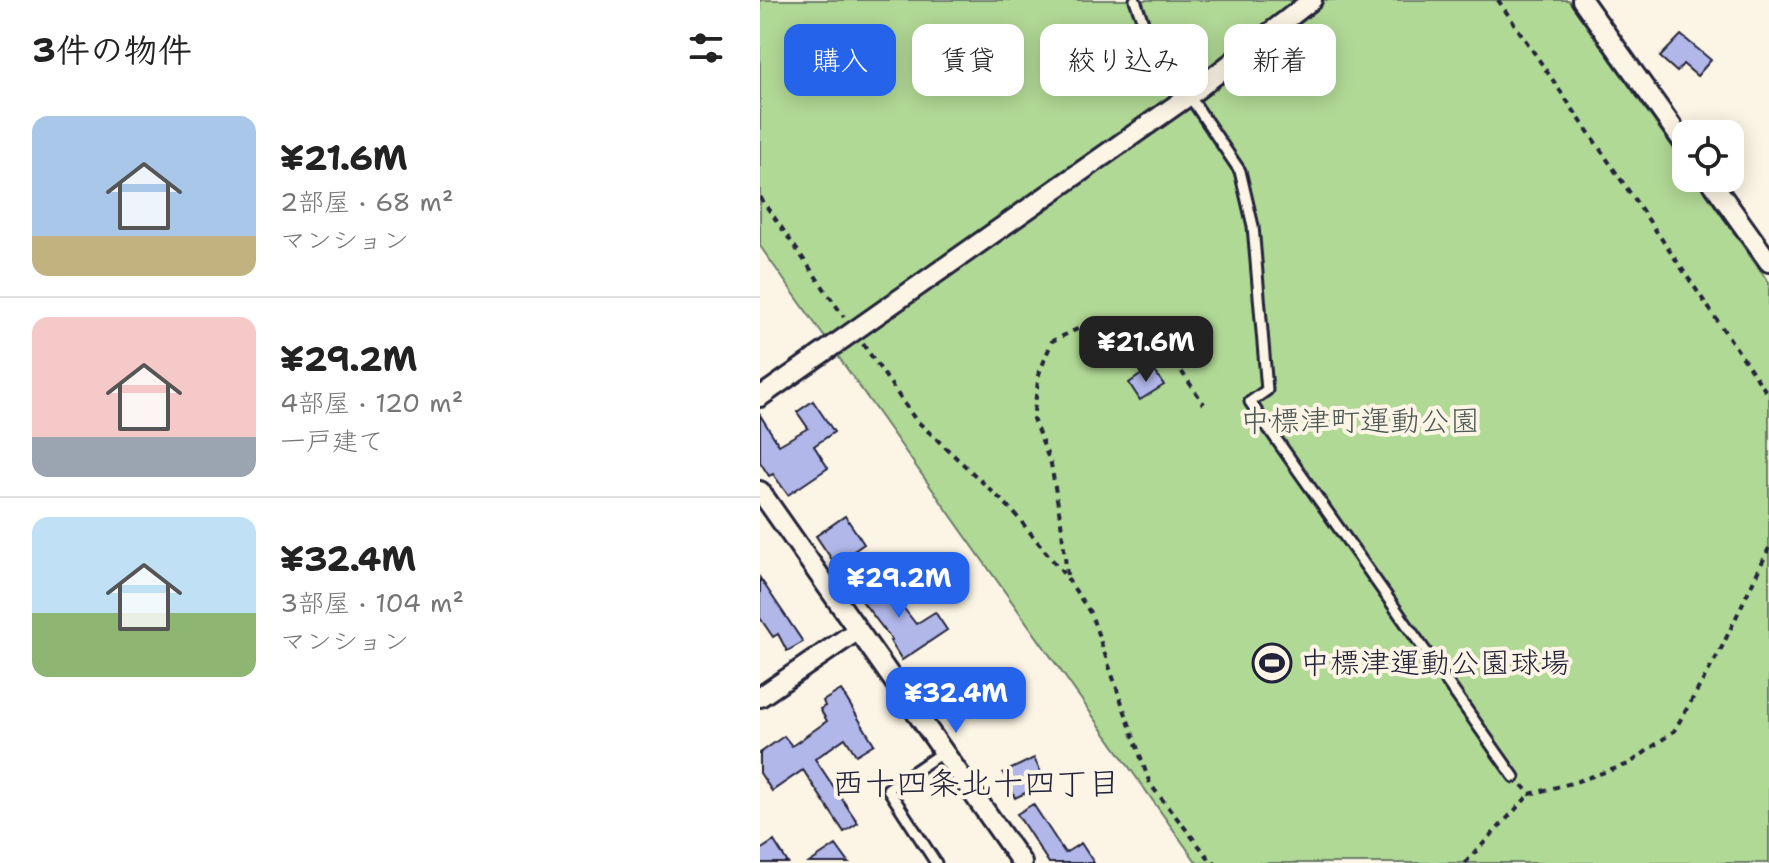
<!DOCTYPE html>
<html lang="ja">
<head>
<meta charset="utf-8">
<style>
	:root { --surface:#fff; --page:#f6f6f6; --text:#222; --muted:#767676; --line:#e0e0e0; --accent:#2563eb }
	body { margin:0; font-family:"Shantell Sans","Klee One",sans-serif; background:var(--page); color:var(--text); height:100vh; display:flex; flex-direction:column; font-size:30px; white-space:nowrap }
	* { box-sizing:border-box; margin:0 }
	p { font-size:26px; color:var(--muted) }
	.icon { flex:none; width:44px; height:44px; fill:none; stroke:currentColor; stroke-width:2; stroke-linecap:round; stroke-linejoin:round }
	.map { position:relative; flex:1; overflow:hidden }
	.side { display:flex; flex-direction:column; background:var(--surface); width:760px }
	.side>* { flex:none }
	.hud { position:absolute; left:24px; top:24px; width:760px; height:72px; display:flex; gap:16px }
	.buttons { position:absolute; left:912px; top:120px; display:grid; gap:16px }
	.buttons a { display:grid; place-items:center; width:72px; height:72px; border-radius:16px; background:var(--surface); box-shadow:0 4px 20px #0003; font-size:40px }
	.price { position:absolute; translate:-50% -68px; padding:0 18px; border-radius:16px; background:var(--accent); color:#fff; font-size:26px; line-height:52px; filter:drop-shadow(0 2px 4px #0008) }
	.price::after { content:''; position:absolute; left:50%; top:48px; width:24px; height:18px; margin-left:-12px; background:inherit; clip-path:polygon(0 0,100% 0,50% 100%) }
	.price.selected { background:#222; color:#fff }
	ul { padding:0; list-style:none }
	li { display:flex; align-items:center; gap:24px; height:200px; padding:0 32px }
	li+li { border-top:2px solid var(--line) }
	li span { display:grid; place-items:center; flex:none; width:224px; height:160px; border-radius:16px; color:#555 }
	li>.icon { margin-inline-start:auto }
	span .icon { width:96px; height:96px; fill:#fffc; stroke-width:1 }
	li b { font-size:34px }
	h2 { display:flex; justify-content:space-between; align-items:center; height:96px; padding:0 32px; font-size:34px }
	.tag { padding:0 28px; border-radius:16px; background:var(--surface); box-shadow:0 4px 20px #0003; font-size:28px; line-height:72px }
	.tag.selected { background:var(--accent); color:#fff }
	main { display:flex; flex:1; min-height:0 }
	.map>svg:first-child { display:block }
	.green { fill:#b1d996; stroke:#6a7e68; stroke-width:2 }
	.building { fill:#b1b7e8; stroke:#22223b; stroke-width:2 }
	.lines { fill:none; stroke-linecap:round; stroke-linejoin:round }
	.lane-casing { stroke:#22223b; stroke-width:15 }
	.street-casing { stroke:#22223b; stroke-width:24 }
	.path { stroke:#22223b; stroke-width:4; stroke-dasharray:6 6; stroke-linecap:butt }
	.lane { stroke:#fcf5e5; stroke-width:9 }
	.street { stroke:#fcf5e5; stroke-width:18 }
	.labels { text-anchor:middle; stroke-width:8; stroke-linejoin:round; paint-order:stroke }
	.park-label { font-size:30px; fill:#4d5956; stroke:#fcf5e5 }
	.poi-label { font-size:30px; fill:#22223b; stroke:#fcf5e5; text-anchor:start }
	.neighbourhood-label { font-size:32px; fill:#22223b; stroke:#fcf5e5 }
</style>
</head>
<body>
<main>
<section class="side">
<h2>3件の物件<svg class="icon" aria-label="filters" viewBox="0 0 24 24"><path d="M4 7h16M4 17h16"/><circle cx="9" cy="7" r="2"/><circle cx="15" cy="17" r="2"/></svg></h2>
<ul>
<li><span style="background:linear-gradient(#a9c7e8 75%,#c2b280 0)"><svg class="icon" aria-label="home" viewBox="0 0 24 24"><path d="M3 11l9-7 9 7M6 9v11h12V9"/></svg></span><div><b>¥21.6M</b><p>2部屋 · 68 m²</p><p>マンション</p></div></li>
<li><span style="background:linear-gradient(#f6c9c9 75%,#9aa5b1 0)"><svg class="icon" aria-label="home" viewBox="0 0 24 24"><path d="M3 11l9-7 9 7M6 9v11h12V9"/></svg></span><div><b>¥29.2M</b><p>4部屋 · 120 m²</p><p>一戸建て</p></div></li>
<li><span style="background:linear-gradient(#bfe0f5 60%,#8fb573 0)"><svg class="icon" aria-label="home" viewBox="0 0 24 24"><path d="M3 11l9-7 9 7M6 9v11h12V9"/></svg></span><div><b>¥32.4M</b><p>3部屋 · 104 m²</p><p>マンション</p></div></li>
</ul>
</section>
<div class="map">
<svg width="1009" height="863" viewBox="0 0 1009 863">
	<rect width="100%" height="100%" fill="#fcf5e5"/>
	<filter id="ink" filterUnits="userSpaceOnUse"><feTurbulence type="fractalNoise" baseFrequency=".0125" numOctaves="2"/><feDisplacementMap in="SourceGraphic" scale="16" xChannelSelector="R" yChannelSelector="G"/><feConvolveMatrix kernelMatrix="1 2 1 2 8 2 1 2 1" color-interpolation-filters="sRGB"/></filter>
	<g filter="url(#ink)">
		<path class="green" d="M0,0H808L926,166V178H935L1009,283V863H437L0,246Z"/>
		<path class="building" d="M921,35L951,60L937,76L923,64L917,72L900,57Z
			M392,367L404,385L380,400L369,383Z
			M53,401L74,432L54,446L68,468L28,495L13,474L9,476L0,462V415L19,445L48,428L37,412Z
			M85,516L104,544L75,564L56,536Z
			M0,578L43,642L27,651L18,634L13,637L0,618Z
			M121,579L156,624L175,612L187,630L142,660L130,641L132,640L95,592L110,580L114,584Z
			M81,690L114,744L96,755L85,738L55,759L98,823L84,832L43,770L12,791L0,773V753L24,736L32,746L67,721L60,709L65,706L63,701Z
			M274,758L286,783L255,798L243,773Z
			M273,804L305,853L321,843L334,863H289L257,814Z
			M14,841L28,863H0V850Z
			M76,845L89,863H49Z"/>
		<g class="lines">
			<defs>
				<path id="lane" d="M375,0L387,33L480,171L493,226L507,390L490,402L754,777
					M176,863L128,789L183,752"/>
				<path id="street" d="M822,0L926,146
					M949,178L1009,262
					M0,397L430,95L552,0
					M0,491L262,863
					M0,697L98,630"/>
			</defs>
			<use href="#lane" class="lane-casing"/>
			<use href="#street" class="street-casing"/>
			<path class="path" d="M738,0L1009,396
				M0,197L84,317
				M103,344L155,419L251,509L307,578L331,614L390,784L451,861L455,863
				M307,575L301,522L291,464L273,419L279,374L292,341L328,324L362,322L399,339L444,404
				M762,785L770,794L812,783L869,764L914,731L960,651L1009,548
				M705,863L770,794"/>
			<use href="#lane" class="lane"/>
			<use href="#street" class="street"/>
		</g>
	</g>
	<defs>
		<symbol id="stadium-ring" viewBox="-11 -11 22 22"><circle r="9.5" fill="#fcf5e5" stroke="#22223b" stroke-width="1.5"/><path d="M0-5a6.5 5 0 1 0 0 10a6.5 5 0 1 0 0-10ZM-3.5-1.8h7v3.6h-7Z" fill="#22223b"/></symbol>
	</defs>
	<g fill-rule="evenodd">
		<use href="#stadium-ring" x="490" y="641" width="44" height="44"/>
	</g>
	<g class="labels">
		<g class="park-label">
			<text x="600" y="431">中標津町運動公園</text>
		</g>
		<g class="poi-label">
			<text x="540" y="673">中標津運動公園球場</text>
		</g>
		<g class="neighbourhood-label">
			<text x="216" y="794">西十四条北十四丁目</text>
		</g>
	</g>
</svg>
<div class="buttons">
<a><svg class="icon" aria-label="locate" viewBox="0 0 24 24"><circle cx="12" cy="12" r="6"/><path d="M12 2v4M12 18v4M2 12h4M18 12h4"/></svg></a>
</div>
<b class="price selected" style="left:386px;top:384px">¥21.6M</b>
<b class="price" style="left:139px;top:620px">¥29.2M</b>
<b class="price" style="left:196px;top:735px">¥32.4M</b>
<div class="hud">
<a class="tag selected">購入</a>
<a class="tag">賃貸</a>
<a class="tag">絞り込み</a>
<a class="tag">新着</a>
</div>
</div>
</main>
</body>
</html>
